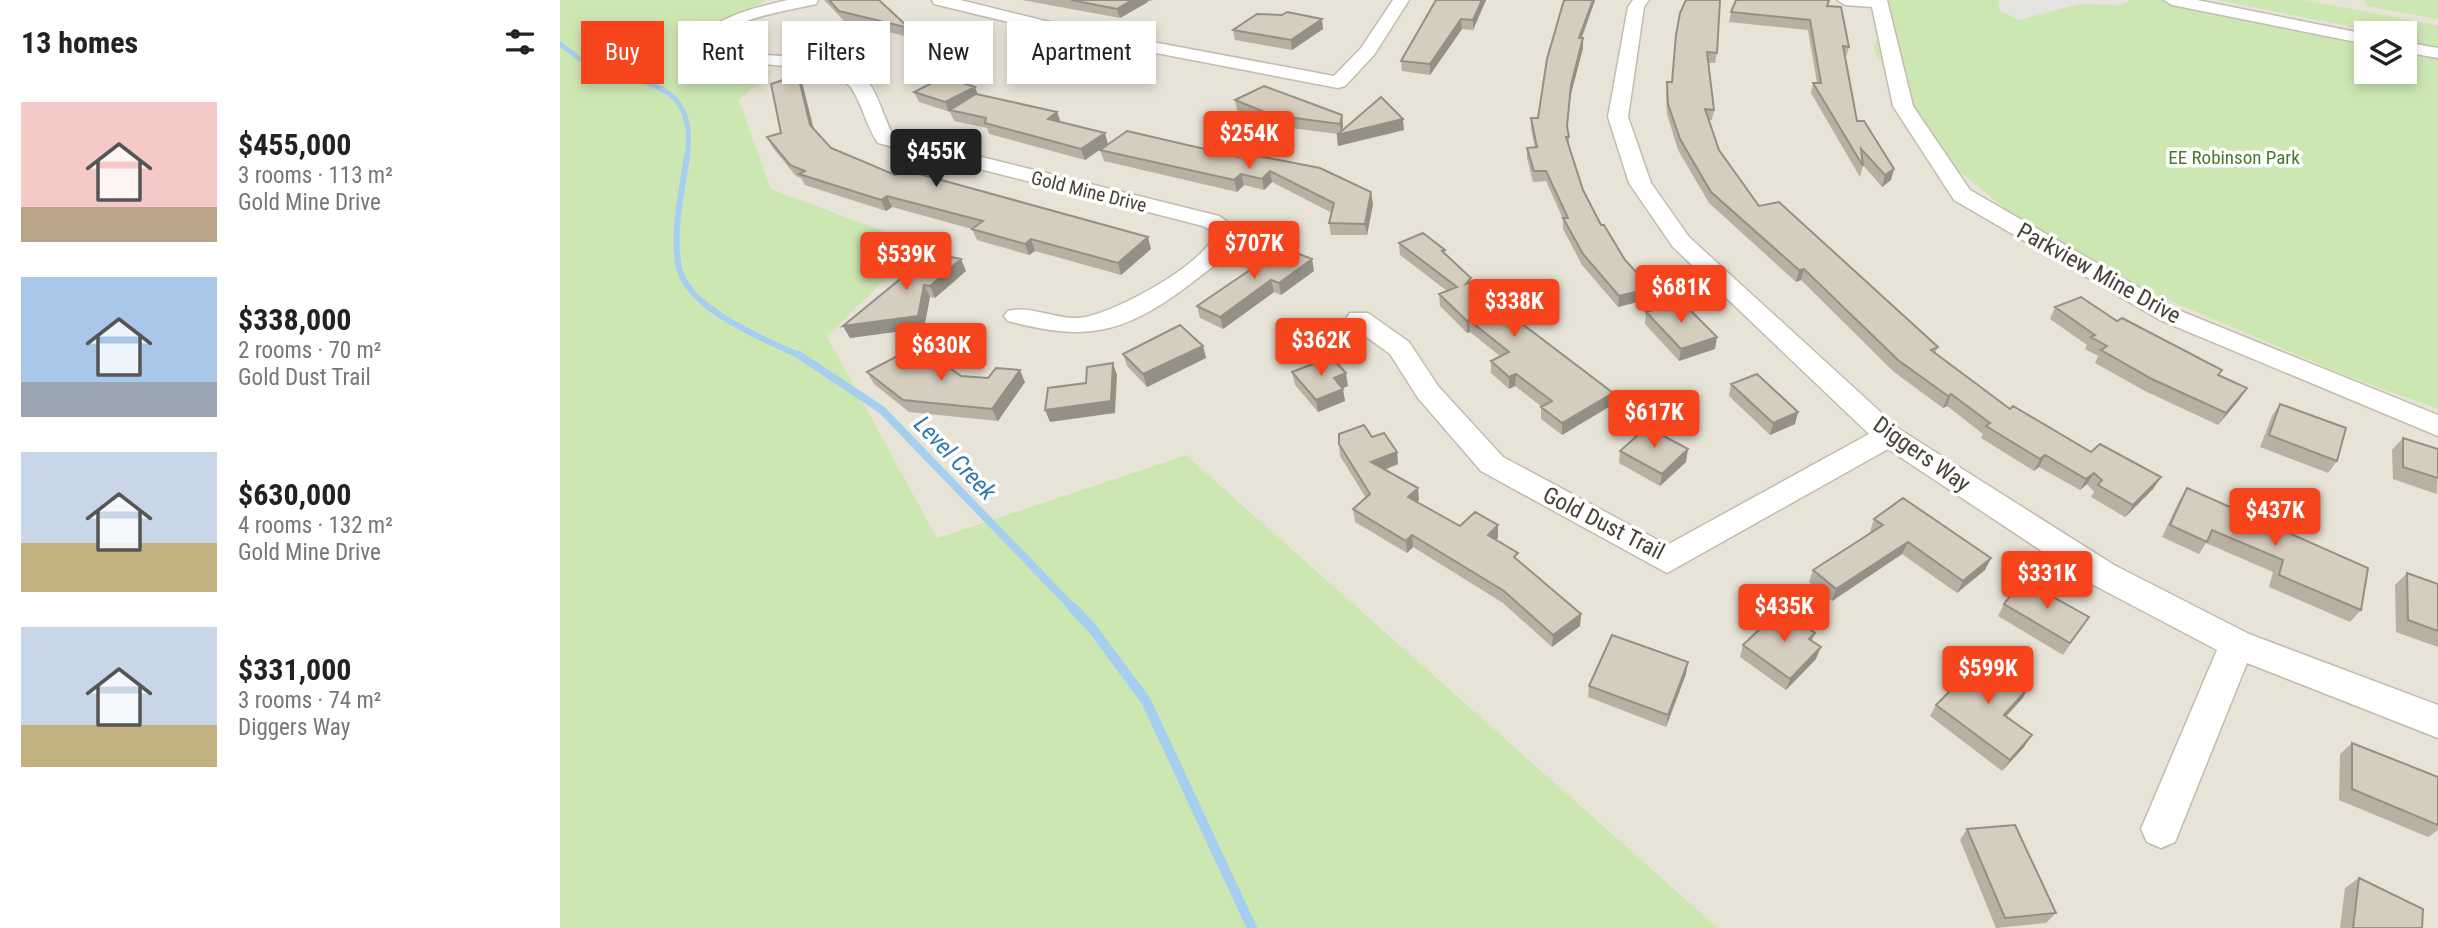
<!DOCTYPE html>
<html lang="en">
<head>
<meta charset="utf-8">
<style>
	:root { --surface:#fff; --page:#f2f2f2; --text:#222; --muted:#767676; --accent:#f6451d }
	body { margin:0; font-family:"Roboto Condensed",sans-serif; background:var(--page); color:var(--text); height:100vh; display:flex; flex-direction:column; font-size:26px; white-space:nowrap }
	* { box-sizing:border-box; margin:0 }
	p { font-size:23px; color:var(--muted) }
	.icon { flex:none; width:38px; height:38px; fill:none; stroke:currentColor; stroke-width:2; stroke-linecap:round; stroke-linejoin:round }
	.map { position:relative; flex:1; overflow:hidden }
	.side { display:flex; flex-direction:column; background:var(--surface); width:560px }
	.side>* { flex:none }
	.banner { position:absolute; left:21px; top:21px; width:665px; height:63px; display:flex; gap:14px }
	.tools { position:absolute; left:1794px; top:21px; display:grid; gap:14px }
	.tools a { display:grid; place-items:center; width:63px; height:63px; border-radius:0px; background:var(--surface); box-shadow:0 4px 10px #0003; font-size:35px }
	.price { position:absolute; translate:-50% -60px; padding:0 16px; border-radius:7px; background:var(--accent); color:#fff; font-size:23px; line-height:46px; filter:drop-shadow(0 2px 4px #0008) }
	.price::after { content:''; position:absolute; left:50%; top:42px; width:21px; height:16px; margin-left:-10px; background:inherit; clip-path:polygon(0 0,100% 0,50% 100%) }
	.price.current { background:#222; color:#fff }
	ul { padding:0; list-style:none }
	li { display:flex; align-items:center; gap:21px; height:175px; padding:0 21px }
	li span { display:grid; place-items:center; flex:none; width:196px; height:140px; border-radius:0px; color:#555 }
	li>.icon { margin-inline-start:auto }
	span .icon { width:84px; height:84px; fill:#fffc; stroke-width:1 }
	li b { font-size:30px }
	h2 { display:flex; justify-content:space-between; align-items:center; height:84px; padding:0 21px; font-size:30px }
	.pill { padding:0 24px; border-radius:0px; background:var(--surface); box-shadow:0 4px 10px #0003; font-size:24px; line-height:63px }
	.pill.current { background:var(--accent); color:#fff }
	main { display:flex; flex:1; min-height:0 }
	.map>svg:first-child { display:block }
	.residential { fill:#e8e3d7 }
	.green { fill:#cde7b2; fill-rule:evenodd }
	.parking { fill:#e5e3e0 }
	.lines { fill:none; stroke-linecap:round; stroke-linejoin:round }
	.stream-far3 { stroke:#a6cfef; stroke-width:5 }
	.stream-far2 { stroke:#a6cfef; stroke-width:6 }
	.stream-far1 { stroke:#a6cfef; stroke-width:8 }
	.stream { stroke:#a6cfef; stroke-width:10 }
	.minor-casing { stroke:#c2bcae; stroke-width:3 }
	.minor { fill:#fff; fill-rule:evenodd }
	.wall { fill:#b7b0a3 }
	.shaded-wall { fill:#959085 }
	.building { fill:#d5cdbe; stroke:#959085; stroke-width:2 }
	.labels { text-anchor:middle; stroke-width:7; stroke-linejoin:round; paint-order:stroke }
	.far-park-label { font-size:19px; fill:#46792b; stroke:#fff }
	.far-street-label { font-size:19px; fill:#474237; stroke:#fff }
	.street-label { font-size:23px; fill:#474237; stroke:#fff }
	.water-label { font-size:24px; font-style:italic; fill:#3177b2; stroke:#fff }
</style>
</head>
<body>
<main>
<section class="side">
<h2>13 homes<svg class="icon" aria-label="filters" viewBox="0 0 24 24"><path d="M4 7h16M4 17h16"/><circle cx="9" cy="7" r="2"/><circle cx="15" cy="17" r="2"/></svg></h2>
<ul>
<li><span style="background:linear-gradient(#f6c9c9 75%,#b9a48a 0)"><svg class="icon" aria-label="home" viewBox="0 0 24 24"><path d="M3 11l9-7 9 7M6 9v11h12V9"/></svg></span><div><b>$455,000</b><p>3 rooms · 113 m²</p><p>Gold Mine Drive</p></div></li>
<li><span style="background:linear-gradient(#a9c7e8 75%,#9aa5b1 0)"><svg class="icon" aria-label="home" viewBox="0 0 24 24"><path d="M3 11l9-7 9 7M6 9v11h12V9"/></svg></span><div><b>$338,000</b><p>2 rooms · 70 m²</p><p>Gold Dust Trail</p></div></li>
<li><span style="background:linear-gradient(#c9d6e8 65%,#c2b280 0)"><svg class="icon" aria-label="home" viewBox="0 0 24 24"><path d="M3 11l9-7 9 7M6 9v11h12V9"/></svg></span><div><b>$630,000</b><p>4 rooms · 132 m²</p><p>Gold Mine Drive</p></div></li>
<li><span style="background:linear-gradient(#c9d6e8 70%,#c2b280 0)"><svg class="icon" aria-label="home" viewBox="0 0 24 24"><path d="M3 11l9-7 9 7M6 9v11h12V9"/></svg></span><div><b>$331,000</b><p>3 rooms · 74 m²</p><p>Diggers Way</p></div></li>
</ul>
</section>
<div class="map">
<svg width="1878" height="928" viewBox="0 0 1878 928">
	<rect width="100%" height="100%" fill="#f4f1e8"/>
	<path class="residential" d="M208,0H1325L1500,254L1789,377L1878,409V928H1158L626,455L377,538L267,336L361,245L211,189L179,100L211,72L136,36Z
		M1746,0H1878V25Z"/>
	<path class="green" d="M0,0H208L137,36L212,72L179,100L211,189L361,245L267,336L377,538L626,455L1158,928H0Z
		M1325,0H1746L1878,25V409L1789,377L1500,254L1376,152L1314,50ZM1806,33H1844V72H1806Z
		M1805,0H1878V19L1806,6Z"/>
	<path class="parking" d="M1438,0H1571L1560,5L1520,4L1459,20L1440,11Z
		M1634,0H1657L1823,33L1806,35Z"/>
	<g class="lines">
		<path class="stream-far3" d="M0,44C9,50 18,59 27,63C81,85 139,79 127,158"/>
		<path class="stream-far2" d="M127,156C122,191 113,228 118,263C124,309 205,339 242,357"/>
		<path class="stream-far1" d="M239,355L322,410L514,609"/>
		<path class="stream" d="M512,607L532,628L586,701L692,928"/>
		<defs>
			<path id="minor" d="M228,0H258L256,4C223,12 169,17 150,48C192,62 276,46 307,81C317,91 325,121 333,135L659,216L679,230C673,254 657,263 638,278C570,331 532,344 448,321L444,316L448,311C469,305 495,319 517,318C550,317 647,263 655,233L643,226L318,143C306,126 303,106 292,89C278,64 174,63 145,59L139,58L132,48C153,16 193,8 228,0Z
				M372,0H400L502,25L774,76L801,48L833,0H849L814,55L785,86L778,88L502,35L374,4Z
				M1073,0H1089L1084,7L1068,117L1091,183L1129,237L1339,429L1554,565L1689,634L1878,705V738L1687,663L1615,842L1601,848L1587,842L1581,829L1657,650L1530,583L1328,449L1107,573L921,471L858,398L830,354L790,325L786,319L790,313H808L849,342L878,386L943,457L1107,545L1309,434L1113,247L1069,183L1048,117L1068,7Z
				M1277,0H1327L1353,106L1410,190L1618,310L1878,415V436L1600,320L1394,200L1333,106L1312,7L1285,5Z
				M1604,0H1637L1806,34V44L1612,5Z
				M1844,42L1878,48V58L1844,52Z"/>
		</defs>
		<use href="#minor" class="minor-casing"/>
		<use href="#minor" class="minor"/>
	</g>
	<path class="wall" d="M264,0H319L349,28L353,38L284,21Z
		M462,0H593L587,1L588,2L560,18Z
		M926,0L913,30L902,29L870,75L842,71L841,61Z
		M1004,0H1035L1022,38H1023V48L1011,94L1007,127L1009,137V146L1023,190L1041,225L1089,299L1058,307L1022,265L1003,229V219L986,181L973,182L967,158V148H975L971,129V118H978Z
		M1267,6L1289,47L1286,57H1285L1297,121L1331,180L1322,187L1303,165L1300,177L1251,93L1253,83H1257L1248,30L1169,22L1171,12Z
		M763,29L732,50L675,40L673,30Z
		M1116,35L1157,53L1155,63H1148L1154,110L1152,120H1149L1159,150L1199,206L1378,347L1375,353L1450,409L1531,452L1601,477L1593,489L1565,517L1531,497L1534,492L1527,484L1520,490L1479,467L1474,471L1421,438L1423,434L1387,406L1383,408L1334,372L1241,280L1236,282L1149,203L1118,150L1107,114L1106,93L1107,82H1112Z
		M238,75L243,86L254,129L271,148L335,175L591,249L561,275L475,251L469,255L417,240L412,229L332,207L326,211L245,185L241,178L236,176L213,148L207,137L221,133Z
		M354,92L417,94L497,112L500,122L548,144L525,160L429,134L427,128L394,121L390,112L359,102Z
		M675,100L782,115L783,126L782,131L844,130L778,146L777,135L778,134L714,126L677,111Z
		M540,150L679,157L813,204L807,235H771L769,223L772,213L712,182L704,190L684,185L677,192L544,161Z
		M839,243L885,250V254L911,278V282L952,316L1053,393L1052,405L1002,435L981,419V407H982L955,386L949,389L931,373V361L940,356L910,332L907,333L880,306L879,294L887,291L840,255Z
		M372,253L406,271L375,298L370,297L364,328L290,338L283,326Z
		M712,258L752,259L754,271L721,295L714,292L663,329L640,318L637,306Z
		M1495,307L1557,321L1659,375L1687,388L1679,400L1658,425L1585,391L1535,363L1538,356L1525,349L1527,345L1490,319Z
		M1086,312L1155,349L1119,361L1085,324Z
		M643,346L646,358L587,387L567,366L563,354Z
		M367,364L401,376L465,382L438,421L349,412L314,384L307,372Z
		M732,372L788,386L782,388L785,401L758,412L735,385Z
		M1171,384L1238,412L1235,424L1210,435L1169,396Z
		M1720,404L1777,461L1768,473L1700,447L1712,416Z
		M812,437L837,452L838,464L825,470L859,500L857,502L900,526L938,525V538L935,540L958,561L1021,614L1020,626L992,647L943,603L853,547L847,553L795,522L793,509L806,498L780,456L779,444Z
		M1843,438L1878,449L1877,494L1833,479L1832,450Z
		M1060,451L1126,462L1100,486L1059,463Z
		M1627,488L1801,610L1790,622L1709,587L1713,572L1646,543L1639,554L1602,537L1619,501Z
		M1314,519L1431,558L1425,570L1397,593L1342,554L1272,601L1249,582L1253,570L1311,532L1310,531Z
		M1847,573L1878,584V647L1836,632L1835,585Z
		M1444,604L1529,617L1503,655L1438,616Z
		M1255,633L1252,641L1256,659L1226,690L1180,657L1183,645Z
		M1126,674L1106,727L1028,697L1029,686Z
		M1469,687L1462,699L1446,716L1464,747L1442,771L1370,716L1376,705Z
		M1792,743L1878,777V830L1868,837L1779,800L1780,754Z
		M1407,829L1496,913L1486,923L1436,928L1400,840Z
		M1799,878L1862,928H1780L1785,888Z"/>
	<path class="shaded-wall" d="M572,0H593L587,1L588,2L560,18L557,9Z
		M922,0H926L913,30V20Z
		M1033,0H1035L1018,47L1019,38Z
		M762,19L763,29L732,50L731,40Z
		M901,19L902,29L870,75V64Z
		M1023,38V48L1011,94L1006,136L1011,85Z
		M238,75L243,86L255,136L250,125Z
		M415,87L419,97L390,110L389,112L385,102Z
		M497,112L501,123L488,119Z
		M782,115L783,126L781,134L843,119L844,130L778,146L777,135L781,134L780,124Z
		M545,133L548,144L525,160L521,149Z
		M1334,169L1331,180L1322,187L1325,175Z
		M710,171L712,182L704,190L702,179Z
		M681,174L684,185L677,192L674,180Z
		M811,192L813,204L807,235L805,224Z
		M327,196L332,207L326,211L321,200Z
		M588,237L591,249L561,275L558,263Z
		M471,239L475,251L469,255L465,244Z
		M401,259L406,271L375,298L370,286Z
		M752,259L754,271L721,295L719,283Z
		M1244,269L1241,280L1236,282L1239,270Z
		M711,280L714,292L663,329L660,317Z
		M364,285L370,297L364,328L290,338L283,326Z
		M1091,288L1089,299L1058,307L1059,296Z
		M909,320L910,332L907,333V321Z
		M1157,337L1155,349L1119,361L1121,349Z
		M643,346L646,358L587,387L583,374Z
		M553,363L557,375L555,413L490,422L485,410L551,401Z
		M460,370L465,382L438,421L432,409Z
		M786,373L788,386L776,391L774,378Z
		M956,374L955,386L949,389V377Z
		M1687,388L1679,400L1658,425L1666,413Z
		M783,389L785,401L758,412L756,400Z
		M1053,393L1052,405L1002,435V423Z
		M1391,394L1387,406L1383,408L1388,396Z
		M1238,412L1235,424L1210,435L1213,423Z
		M1128,449L1126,462L1100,486L1102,474Z
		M837,452L838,464L813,474L811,462Z
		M1485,455L1479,467L1474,471L1480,459Z
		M1534,473L1527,484L1520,490L1526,479Z
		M1601,477L1593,489L1565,517L1573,505Z
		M858,488L859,500L850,509L848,497Z
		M938,525V538L928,547V535Z
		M852,535L853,547L847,553L846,541Z
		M1348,542L1342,554L1272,601L1276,589Z
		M1431,558L1425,570L1397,593L1403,581Z
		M1021,614L1020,626L992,647L993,635Z
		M1261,647L1256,659L1226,690L1230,679Z
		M1128,662L1126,674L1106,727L1108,715Z
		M1469,687L1462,699L1437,726L1444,715Z
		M1472,735L1464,747L1442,771L1450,760Z"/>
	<path class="building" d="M269,0H319L349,28L279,11Z
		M511,0H572L557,9Z
		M876,0H922L913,20L901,19L870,64L841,61Z
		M1004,0H1033L1019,38H1023L1011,85L1007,126L1009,137H1006L1023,190L1041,225H1044L1065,260L1091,288L1059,296L1023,254L1003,218H1008L986,171H974L967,148L977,147L971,118H978L987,59Z
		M1126,0H1160L1157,53L1147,52L1154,110L1145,109L1159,150L1199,206L1219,202L1378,347L1371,350L1450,409L1453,406L1531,452L1540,444L1601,477L1573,505L1538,485L1542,480L1534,473L1526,479L1485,455L1480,459L1426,426L1430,423L1391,394L1388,396L1338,360L1244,269L1239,270L1151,192L1120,139L1108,104L1107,82H1112L1116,35L1120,13Z
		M1176,0H1269L1267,6L1281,7L1289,47L1283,46L1297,121H1304L1334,169L1325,175L1301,149L1303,166L1253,83H1261L1250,20L1171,12Z
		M727,12L762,19L731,40L673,30L697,14L722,15Z
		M238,75L250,125L271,148L335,175L345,170L588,237L558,263L471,239L465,244L412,229L423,221L327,196L321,200L239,174L245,171L230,165L207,137L221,133L211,84Z
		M384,77L415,87L385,102L354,92Z
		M704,86L782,115L780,124L712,115L675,100Z
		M416,94L497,112L488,119L545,133L521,149L425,123L426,118L390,110Z
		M821,97L843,119L777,135Z
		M567,131L679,157L683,153L760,168L811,192L805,224L769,223L774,203L710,171L702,179L681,174L674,180L540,150Z
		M863,233L885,250L882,251L911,278L906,284L914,281L952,316L1053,393L1002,423L981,407L992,401L956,374L949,377L931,361L949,352L909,320L907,321L879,294L897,287L839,243Z
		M726,249L752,259L719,283L711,280L660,317L637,306L709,257L712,258Z
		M372,253L401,259L370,286L364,285L358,316L283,326Z
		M1521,297L1557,321L1562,318L1662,370L1658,375L1687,388L1666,413L1592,379L1541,350L1547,346L1531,337L1535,335L1495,307Z
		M1121,301L1157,337L1121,349L1086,312Z
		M620,325L643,346L583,374L563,354Z
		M349,350L367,364L376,358L401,376L428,378L436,368L460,370L432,409L343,400L307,372Z
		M771,357L786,373L774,378L783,389L756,400L732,372Z
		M553,363L551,401L485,410L488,388L526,383L527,367Z
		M1197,374L1238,412L1213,423L1171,384Z
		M1720,404L1786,428L1777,461L1709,435Z
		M804,425L812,437L824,433L837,452L811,462L858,488L848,497L900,526L915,512L938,525L928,535L958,553L954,557L1021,614L993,635L944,591L852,535L846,541L793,509L810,494L779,444V434Z
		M1087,427L1128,449L1102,474L1060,451Z
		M1843,438L1878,449V478L1843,467Z
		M1627,488L1808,568L1801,610L1719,575L1723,560L1652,530L1647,542L1610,525Z
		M1343,498L1431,558L1403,581L1348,542L1276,589L1253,570L1323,525L1314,519Z
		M1847,573L1878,584V631L1848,620Z
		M1463,580L1529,617L1510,643L1444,604Z
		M1221,609L1255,633L1249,639L1261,647L1230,679L1183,645Z
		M1052,635L1128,662L1108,715L1029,686Z
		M1425,656L1469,687L1444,715L1472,735L1450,760L1376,705Z
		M1792,743L1878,777V825L1792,789Z
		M1455,825L1496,913L1445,918L1407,829Z
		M1799,878L1863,909L1862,928H1793Z"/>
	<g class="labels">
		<g class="far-park-label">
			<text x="1674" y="164">EE Robinson Park</text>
		</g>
		<g class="far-street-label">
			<text transform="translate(529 191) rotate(14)" y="7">Gold Mine Drive</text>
		</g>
		<g class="street-label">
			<text transform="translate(1539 273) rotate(29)" y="8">Parkview Mine Drive</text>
			<text transform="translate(1362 454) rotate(35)" y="8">Diggers Way</text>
			<text transform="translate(1044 523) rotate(27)" y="8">Gold Dust Trail</text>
		</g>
		<g class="water-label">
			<text transform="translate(395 458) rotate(46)" y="8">Level Creek</text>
		</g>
	</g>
</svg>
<div class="tools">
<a><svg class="icon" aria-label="layers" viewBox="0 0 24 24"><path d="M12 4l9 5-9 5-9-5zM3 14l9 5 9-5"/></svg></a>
</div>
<b class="price" style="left:689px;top:171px">$254K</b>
<b class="price current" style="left:376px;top:189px">$455K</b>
<b class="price" style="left:694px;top:281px">$707K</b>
<b class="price" style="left:346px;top:292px">$539K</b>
<b class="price" style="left:1121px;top:325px">$681K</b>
<b class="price" style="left:954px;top:339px">$338K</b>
<b class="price" style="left:761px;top:378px">$362K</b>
<b class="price" style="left:381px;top:383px">$630K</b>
<b class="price" style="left:1094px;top:450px">$617K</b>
<b class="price" style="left:1715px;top:548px">$437K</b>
<b class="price" style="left:1487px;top:611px">$331K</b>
<b class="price" style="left:1224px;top:644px">$435K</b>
<b class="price" style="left:1428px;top:706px">$599K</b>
<div class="banner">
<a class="pill current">Buy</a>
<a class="pill">Rent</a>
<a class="pill">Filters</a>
<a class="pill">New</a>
<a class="pill">Apartment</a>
</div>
</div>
</main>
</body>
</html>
